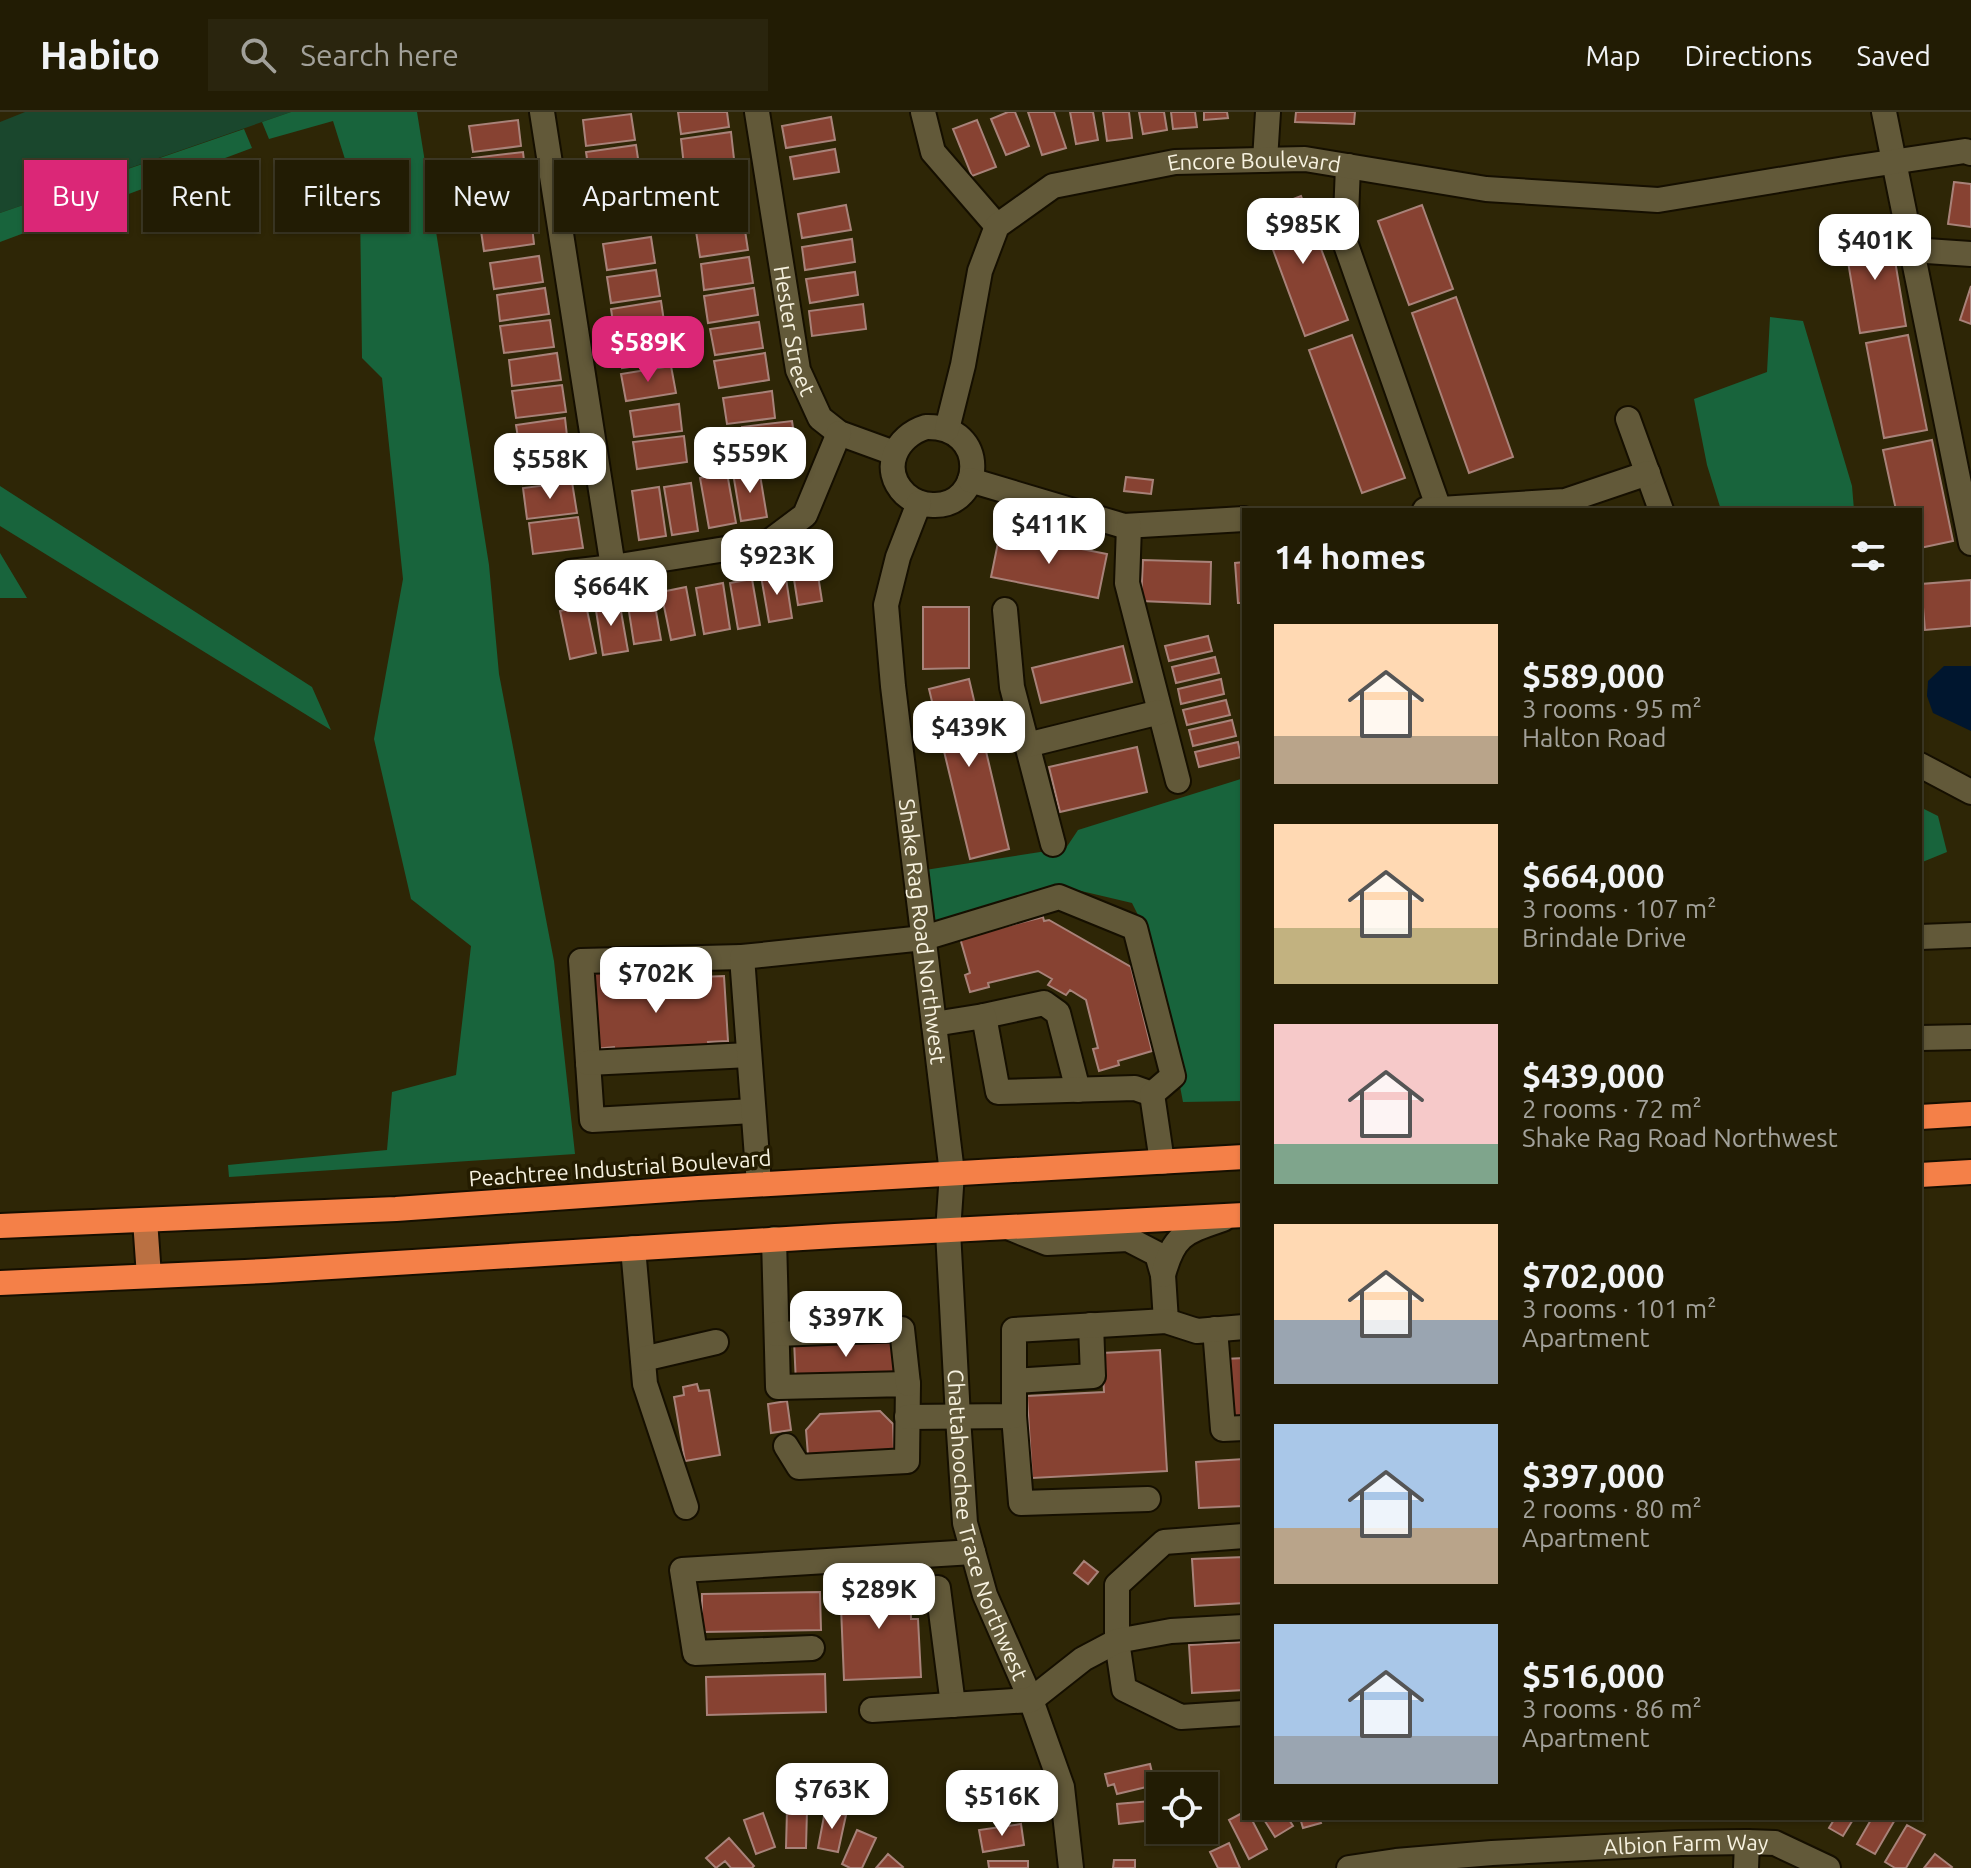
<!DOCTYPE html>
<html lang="en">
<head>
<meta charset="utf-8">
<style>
	:root { --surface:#221c04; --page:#2a250e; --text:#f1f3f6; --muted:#a2a19a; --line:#3f3a26; --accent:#db2777 }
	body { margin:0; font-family:Ubuntu,sans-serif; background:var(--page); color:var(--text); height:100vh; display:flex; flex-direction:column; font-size:30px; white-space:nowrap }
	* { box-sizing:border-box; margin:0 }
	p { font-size:26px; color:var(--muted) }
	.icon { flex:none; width:44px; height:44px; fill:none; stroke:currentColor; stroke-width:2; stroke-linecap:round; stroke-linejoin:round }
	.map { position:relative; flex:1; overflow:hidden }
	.sheet { position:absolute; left:1242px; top:396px; width:680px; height:1312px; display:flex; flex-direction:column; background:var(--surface); border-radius:0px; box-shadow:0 2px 6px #0004,0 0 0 2px var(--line) }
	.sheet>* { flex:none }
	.hud { position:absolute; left:24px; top:48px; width:760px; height:72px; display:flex; gap:16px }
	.controls { position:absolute; left:1146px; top:1660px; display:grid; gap:16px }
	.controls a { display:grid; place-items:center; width:72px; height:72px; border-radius:0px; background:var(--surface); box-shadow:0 2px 6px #0004,0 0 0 2px var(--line); font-size:40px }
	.price { position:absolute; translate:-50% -68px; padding:0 18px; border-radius:16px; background:#fff; color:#222; font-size:26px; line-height:52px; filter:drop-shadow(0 2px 4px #0008) }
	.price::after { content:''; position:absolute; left:50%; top:48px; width:24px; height:18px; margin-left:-12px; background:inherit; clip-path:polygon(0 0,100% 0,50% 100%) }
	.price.current { background:var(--accent); color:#fff }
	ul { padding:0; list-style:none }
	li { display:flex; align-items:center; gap:24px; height:200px; padding:0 32px }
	li span { display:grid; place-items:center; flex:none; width:224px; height:160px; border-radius:0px; color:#555 }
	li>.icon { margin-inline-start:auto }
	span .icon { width:96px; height:96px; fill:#fffc; stroke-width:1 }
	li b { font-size:34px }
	h2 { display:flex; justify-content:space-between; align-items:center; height:96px; padding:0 32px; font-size:34px }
	.tag { padding:0 28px; border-radius:0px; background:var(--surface); box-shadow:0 2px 6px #0004,0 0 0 2px var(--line); font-size:28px; line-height:72px }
	.tag.current { background:var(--accent); color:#fff }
	header { display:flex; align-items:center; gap:48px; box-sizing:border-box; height:112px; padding:0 40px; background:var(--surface); border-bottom:2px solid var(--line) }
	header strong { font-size:38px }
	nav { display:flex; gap:44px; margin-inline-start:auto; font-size:28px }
	.search { width:560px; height:72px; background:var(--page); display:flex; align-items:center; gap:20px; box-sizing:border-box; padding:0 28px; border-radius:0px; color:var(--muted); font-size:30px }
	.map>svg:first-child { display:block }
	.green { fill:#1a472d }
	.forest { fill:#18643c }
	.water { fill:#00162f }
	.building { fill:#874232; stroke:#a88279; stroke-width:2 }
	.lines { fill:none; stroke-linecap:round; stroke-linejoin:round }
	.minor-casing { stroke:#150f00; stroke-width:28 }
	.major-casing { stroke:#150f00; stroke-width:28 }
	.highway-casing { stroke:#150f00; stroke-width:28 }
	.minor { stroke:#625939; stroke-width:24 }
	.major { stroke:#ba7042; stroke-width:24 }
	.highway { stroke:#f48048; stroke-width:24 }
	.labels { text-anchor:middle; stroke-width:7; stroke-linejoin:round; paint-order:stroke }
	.street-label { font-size:22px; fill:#f7f2e0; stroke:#241c00 }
</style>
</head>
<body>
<header>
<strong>Habito</strong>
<div class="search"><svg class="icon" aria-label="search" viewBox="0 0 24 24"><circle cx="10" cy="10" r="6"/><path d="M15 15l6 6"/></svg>Search here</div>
<nav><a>Map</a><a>Directions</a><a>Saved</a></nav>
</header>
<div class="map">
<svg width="1971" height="1756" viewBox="0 0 1971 1756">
	<rect width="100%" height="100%" fill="#2e2606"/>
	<path class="green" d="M25,0H291L0,101V10Z"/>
	<path class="forest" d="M291,0H417L489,453L499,562L554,849L575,1042L229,1065L228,1053L387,1038L392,980L456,963L471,834L411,787L374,627L403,467L382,266L362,246L360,95L333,9L269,27L262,10Z
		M244,17L252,36L0,130V101Z
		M1770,205L1803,209L1852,374L1854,398H1721L1707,353L1694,287L1767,260Z
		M0,374L312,575L331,618L0,414Z
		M0,441L27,486H0Z
		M1244,666V989L1183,990L1153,833L1132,791L1060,774L913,816L906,761L1066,736L1078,718Z
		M1920,695L1938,704L1947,740L1920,751Z"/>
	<path class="water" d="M1944,554H1971V619L1933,601L1927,584L1928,569Z"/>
	<path class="building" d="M678,0H727L729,15L681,22Z
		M1008,0H1015L1029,34L1006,43L991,7Z
		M1028,0H1054L1066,36L1042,43Z
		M1070,0H1093L1098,28L1076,32Z
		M1103,0H1129L1132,26L1107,29Z
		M1139,0H1164L1167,18L1143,22Z
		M1171,0H1195L1197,15L1173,17Z
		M1204,0H1227L1228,6L1204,8Z
		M1296,0H1355L1354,12L1295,10Z
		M631,2L635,28L586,34L583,8Z
		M831,5L835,28L786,36L782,14Z
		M518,8L521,34L473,40L469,14Z
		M977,8L996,55L972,64L953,17Z
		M731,20L734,47L684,54L681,27Z
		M636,33L640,60L590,67L586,40Z
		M835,37L839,60L794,67L790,45Z
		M523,40L526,66L476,73L472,46Z
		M734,55L737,81L689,87L685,61Z
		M639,68L643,94L594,100L591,74Z
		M1954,70L1971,72V115L1948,112Z
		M526,74L529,100L481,106L477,80Z
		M1301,84L1348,208L1305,224L1259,100Z
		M846,93L851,118L802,126L798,102Z
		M1422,93L1453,177L1409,193L1378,109Z
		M531,105L534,132L484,139L480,112Z
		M744,112L748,138L700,145L696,119Z
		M1890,119L1906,214L1860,221L1844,126Z
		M651,125L655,151L607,158L603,132Z
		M852,127L855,150L805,158L802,135Z
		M539,144L543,170L494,177L490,151Z
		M749,145L753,171L704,178L701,152Z
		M656,158L660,184L611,191L607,165Z
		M855,160L858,183L810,191L806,167Z
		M1971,174V212L1960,208Z
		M545,176L549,202L500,209L497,183Z
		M754,176L758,203L708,211L704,184Z
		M1456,185L1513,345L1469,361L1412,201Z
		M661,189L665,216L615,223L611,197Z
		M863,192L866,217L812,224L809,199Z
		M550,208L554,235L504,241L500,214Z
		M759,210L763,236L715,243L710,217Z
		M666,223L670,249L622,256L617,230Z
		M1352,223L1405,366L1362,381L1309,238Z
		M1908,223L1927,318L1884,326L1866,231Z
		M557,241L561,268L512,274L509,248Z
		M765,241L769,268L719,276L714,249Z
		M671,254L676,281L626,289L621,262Z
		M562,273L566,300L516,306L512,279Z
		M772,279L775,306L727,312L723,286Z
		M679,292L682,319L634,325L630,299Z
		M565,306L568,333L520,339L516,313Z
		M792,309L796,336L746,342L742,315Z
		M684,324L687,350L637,357L633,330Z
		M1932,328L1953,429L1920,436V398H1896L1883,338Z
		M570,338L573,365L523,372L519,345Z
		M759,357L767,405L741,409L733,361Z
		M727,361L736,411L709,416L700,366Z
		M1126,365L1153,368L1151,382L1124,379Z
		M572,370L577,401L527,407L523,376Z
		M691,371L698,419L672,423L664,375Z
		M659,375L666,424L639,428L632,379Z
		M578,405L583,436L533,442L529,411Z
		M1000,421L1107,442L1098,486L991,465Z
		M815,444L822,489L798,493L791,448Z
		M1143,448L1211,450L1210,492L1141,489Z
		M1244,450V491H1238L1235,451Z
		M785,460L792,506L769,510L761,464Z
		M752,467L760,513L738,517L730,471Z
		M1971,468V514L1925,518L1921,472Z
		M723,471L730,517L704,522L696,476Z
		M686,475L695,523L671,528L661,480Z
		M653,482L661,528L634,532L627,487Z
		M619,488L628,539L603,543L595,492Z
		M586,493L596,541L570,547L560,499Z
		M923,495H969V556L923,557Z
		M1208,524L1212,539L1169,549L1165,534Z
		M1123,534L1132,570L1041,591L1032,556Z
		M1215,545L1219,561L1176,571L1172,555Z
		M969,567L1009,737L970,747L929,577Z
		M1221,567L1224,582L1181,592L1178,577Z
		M1226,588L1230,603L1187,613L1183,598Z
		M1232,608L1236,624L1193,634L1189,618Z
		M1238,630L1241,645L1199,655L1195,640Z
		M1137,635L1147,680L1060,700L1049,655Z
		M1043,805L1044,809L1049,808L1131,855L1152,939L1118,949L1119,953L1099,959L1093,937L1098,936L1086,888L1070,878L1066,883L1048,873L1052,867L1038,859L988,871L989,875L970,880L965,863L970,861L960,826Z
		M629,857L631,881L701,877L700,865L724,864L728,929L708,930L709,936L615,942L614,935L594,937L590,859Z
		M895,1222L897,1266L796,1272L794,1228Z
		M1160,1238L1167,1359L1032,1366L1027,1284L1104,1280L1102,1241Z
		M1244,1246V1309L1228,1310L1224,1247Z
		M697,1272L699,1279L709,1278L720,1343L685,1349L674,1285L684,1283L683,1275Z
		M787,1289L791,1318L771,1321L768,1292Z
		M880,1299L893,1312L894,1338L808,1343L806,1318L820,1302Z
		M1244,1347V1394L1199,1396L1196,1350Z
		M1244,1445V1491L1195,1494L1192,1447Z
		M1084,1449L1098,1460L1088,1472L1074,1461Z
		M910,1469L911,1507H918L921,1565L844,1568L840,1471Z
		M820,1480L821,1518L702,1520V1482Z
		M1244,1530V1578L1192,1581L1189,1533Z
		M825,1562L826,1600L707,1603L706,1565Z
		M1150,1652L1155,1673L1117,1682L1114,1672L1108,1674L1105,1662Z
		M1151,1689L1153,1708L1119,1712L1117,1692Z
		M787,1698H807L806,1736H786Z
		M825,1699L846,1703L838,1740L818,1736Z
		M1244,1700V1706H1251L1267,1737L1249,1747L1229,1708Z
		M763,1701L775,1735L756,1742L744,1708Z
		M1263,1706H1288L1293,1714L1275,1725Z
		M1300,1706H1319L1321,1711L1303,1716Z
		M1835,1706H1854L1843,1724L1829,1716Z
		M1872,1706H1896L1875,1742L1857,1732Z
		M1021,1712L1024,1733L983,1740L979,1718Z
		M1907,1713L1925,1723L1906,1756H1895L1885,1750Z
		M857,1718L876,1726L862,1756H850L842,1752Z
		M729,1726L754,1754L752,1756H731L725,1749L716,1756L706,1746Z
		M1229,1731L1240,1756H1218L1210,1740Z
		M888,1742L903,1755L902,1756H876Z
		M1935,1742L1952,1755L1951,1756H1924Z
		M1114,1748H1135V1756H1113Z
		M988,1749H1028V1756H989Z"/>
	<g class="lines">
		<defs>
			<g id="minor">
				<path d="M542,0L613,455"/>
				<path id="s1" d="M757,0L798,258L820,306L839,321L894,341"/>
				<path d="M923,0L933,40L997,114"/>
				<path d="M1884,0L1971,431"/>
				<path d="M1265,48L1268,0"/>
				<path d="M1348,54L1345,130L1439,397"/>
				<path d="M1912,138L1971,142"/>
				<path d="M1628,307L1661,398"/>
				<path d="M926,315C989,313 984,395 933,393C923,393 913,389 905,382C880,357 896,324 926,315Z"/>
				<path id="s2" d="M947,317L963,253L980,159L997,114L1053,74L1175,50L1305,47L1486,77L1658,88L1845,57L1965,39L1971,41"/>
				<path d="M970,368L1124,414L1244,407"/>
				<path id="s3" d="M919,391L898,445L886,493L893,574L952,1061L948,1119L958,1305L965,1411L985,1483L1031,1588L1062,1675L1071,1756"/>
				<path d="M1425,398L1565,389L1648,361"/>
				<path d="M1129,414L1127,471L1178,669"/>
				<path d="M570,460L613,455L769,430L805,403L839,321"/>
				<path d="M1005,498L1012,575L1053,732"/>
				<path d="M1027,633L1160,600"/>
				<path d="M1920,653L1971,680"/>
				<path d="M1920,825L1971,823"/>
				<path d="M742,845L581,849L592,1008L753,999"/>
				<path d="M984,904L1044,891L1058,901L1078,978"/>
				<path d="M934,912L984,904L998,980L1135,976L1152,982"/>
				<path d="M1920,926L1971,925"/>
				<path d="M588,951L749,943"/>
				<path d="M759,1072L742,845L924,826L1059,785L1135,816L1173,964L1152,982L1162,1050"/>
				<path d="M1010,1116L1047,1131L1128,1127L1157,1142L1163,1163L1166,1209"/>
				<path d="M774,1127L778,1275L908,1272L907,1349L799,1355L786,1334"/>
				<path d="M633,1136L645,1272L686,1395"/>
				<path d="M1163,1163C1174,1122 1185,1120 1223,1107"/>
				<path d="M1215,1217L1223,1317L1244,1316"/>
				<path d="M777,1222L902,1217L908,1272"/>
				<path d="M643,1247L716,1230"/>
				<path d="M1014,1269L1093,1264L1091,1213"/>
				<path d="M1014,1304L1021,1391L1148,1387"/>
				<path d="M907,1305L1014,1304V1218L1166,1209L1197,1219L1244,1215"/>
				<path d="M1244,1424L1164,1430L1117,1473V1529L1124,1577L1181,1605L1244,1601"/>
				<path d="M938,1476L953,1593"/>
				<path d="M812,1536L695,1541L682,1458L973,1440"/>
				<path d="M872,1598L1031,1588L1083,1547L1117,1529L1171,1519L1244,1515"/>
				<path id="s4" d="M1349,1756L1396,1749L1492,1741L1681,1731L1747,1730L1775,1731L1828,1756"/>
				<path d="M1746,1756L1747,1730"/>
			</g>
			<path id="major" d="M145,1108L149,1164"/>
			<path id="highway" d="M1920,1005L1971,1002
				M1920,1063L1971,1060
				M0,1114L396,1097L698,1076L1244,1045
				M0,1171L266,1159L835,1124L1244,1103"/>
		</defs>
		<use href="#minor" class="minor-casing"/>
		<use href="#major" class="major-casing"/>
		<use href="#highway" class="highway-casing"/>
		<use href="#minor" class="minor"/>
		<use href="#major" class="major"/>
		<use href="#highway" class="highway"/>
	</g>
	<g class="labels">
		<g class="street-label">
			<text dy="8" stroke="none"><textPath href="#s2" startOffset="482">Encore Boulevard</textPath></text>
			<text dy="8" stroke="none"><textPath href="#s1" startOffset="222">Hester Street</textPath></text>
			<text dy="8" stroke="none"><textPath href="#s3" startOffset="436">Shake Rag Road Northwest</textPath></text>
			<text transform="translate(620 1056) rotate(-4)" y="8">Peachtree Industrial Boulevard</text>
			<text dy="8" stroke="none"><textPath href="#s3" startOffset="1036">Chattahoochee Trace Northwest</textPath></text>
			<text dy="8" stroke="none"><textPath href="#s4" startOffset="338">Albion Farm Way</textPath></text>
		</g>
	</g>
</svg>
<div class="controls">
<a><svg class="icon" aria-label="locate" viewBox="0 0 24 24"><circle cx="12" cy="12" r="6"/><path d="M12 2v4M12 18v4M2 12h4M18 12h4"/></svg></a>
</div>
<b class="price" style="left:1303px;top:154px">$985K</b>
<b class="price" style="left:1875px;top:170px">$401K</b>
<b class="price current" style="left:648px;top:272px">$589K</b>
<b class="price" style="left:750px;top:383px">$559K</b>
<b class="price" style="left:550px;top:389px">$558K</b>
<b class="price" style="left:1049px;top:454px">$411K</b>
<b class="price" style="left:777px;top:485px">$923K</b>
<b class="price" style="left:611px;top:516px">$664K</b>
<b class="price" style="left:969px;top:657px">$439K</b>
<b class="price" style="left:656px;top:903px">$702K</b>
<b class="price" style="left:846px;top:1247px">$397K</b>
<b class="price" style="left:879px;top:1519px">$289K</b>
<b class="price" style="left:832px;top:1719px">$763K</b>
<b class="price" style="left:1002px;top:1726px">$516K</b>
<div class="hud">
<a class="tag current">Buy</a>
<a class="tag">Rent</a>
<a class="tag">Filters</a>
<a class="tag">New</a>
<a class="tag">Apartment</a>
</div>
<section class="sheet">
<h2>14 homes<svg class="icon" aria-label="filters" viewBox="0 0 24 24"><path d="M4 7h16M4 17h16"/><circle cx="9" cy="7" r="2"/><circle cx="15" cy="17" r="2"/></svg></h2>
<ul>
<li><span style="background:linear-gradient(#ffd9b3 70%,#b9a48a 0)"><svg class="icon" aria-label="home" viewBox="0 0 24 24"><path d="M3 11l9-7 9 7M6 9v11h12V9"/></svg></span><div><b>$589,000</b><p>3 rooms · 95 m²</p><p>Halton Road</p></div></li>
<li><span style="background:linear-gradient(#ffd9b3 65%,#c2b280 0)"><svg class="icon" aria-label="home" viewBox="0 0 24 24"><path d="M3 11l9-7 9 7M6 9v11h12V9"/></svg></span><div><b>$664,000</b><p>3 rooms · 107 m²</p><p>Brindale Drive</p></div></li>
<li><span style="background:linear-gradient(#f6c9c9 75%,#7fa58c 0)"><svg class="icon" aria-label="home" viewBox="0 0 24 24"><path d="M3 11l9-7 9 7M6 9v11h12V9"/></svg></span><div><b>$439,000</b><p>2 rooms · 72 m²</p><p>Shake Rag Road Northwest</p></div></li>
<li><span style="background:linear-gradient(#ffd9b3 60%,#9aa5b1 0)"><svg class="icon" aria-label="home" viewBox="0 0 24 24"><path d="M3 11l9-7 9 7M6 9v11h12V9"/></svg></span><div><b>$702,000</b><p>3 rooms · 101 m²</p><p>Apartment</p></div></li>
<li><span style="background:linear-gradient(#a9c7e8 65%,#b9a48a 0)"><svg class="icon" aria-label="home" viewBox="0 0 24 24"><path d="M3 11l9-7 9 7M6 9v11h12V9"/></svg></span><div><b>$397,000</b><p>2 rooms · 80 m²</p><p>Apartment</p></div></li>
<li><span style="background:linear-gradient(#a9c7e8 70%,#9aa5b1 0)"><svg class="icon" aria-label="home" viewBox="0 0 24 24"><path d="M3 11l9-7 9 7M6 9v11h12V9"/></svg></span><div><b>$516,000</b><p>3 rooms · 86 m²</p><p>Apartment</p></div></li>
</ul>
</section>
</div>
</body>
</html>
